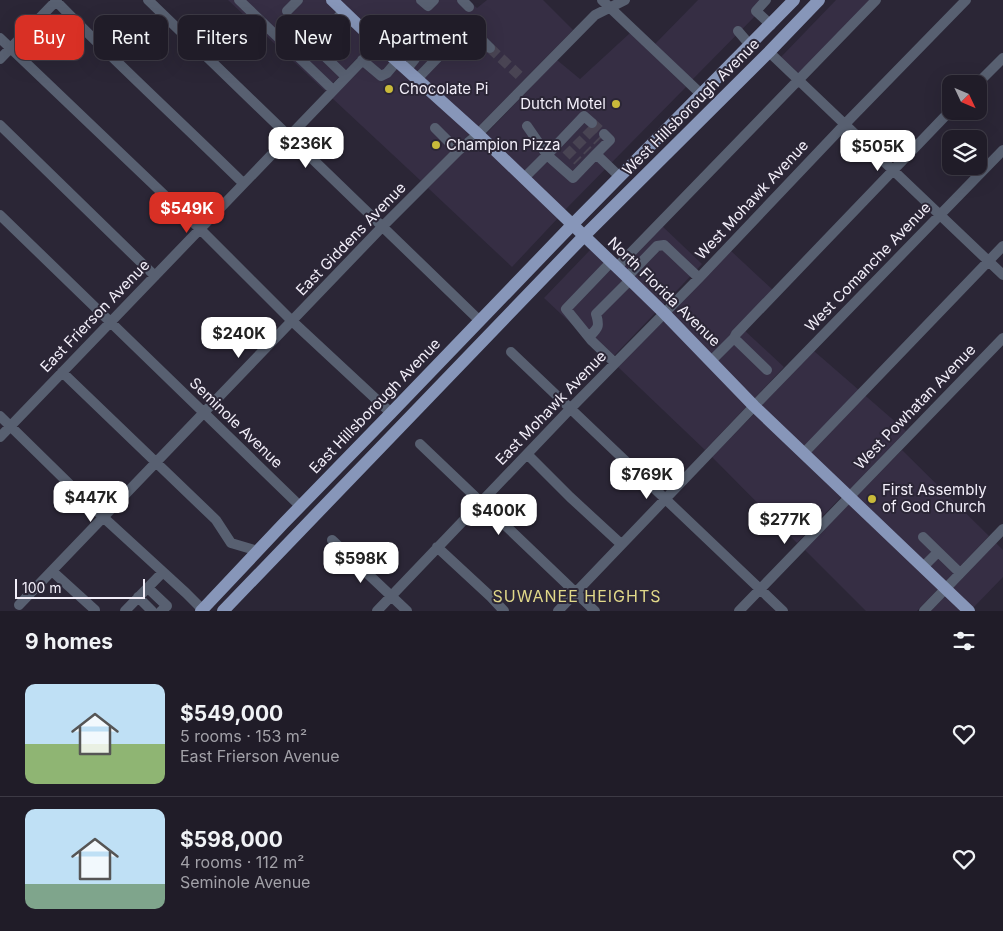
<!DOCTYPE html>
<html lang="en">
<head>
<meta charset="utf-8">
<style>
	:root { --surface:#201c28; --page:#2d2934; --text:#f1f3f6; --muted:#a2a1a8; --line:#3d3a45; --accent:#d93025 }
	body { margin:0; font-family:Inter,sans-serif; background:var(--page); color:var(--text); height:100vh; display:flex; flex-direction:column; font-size:19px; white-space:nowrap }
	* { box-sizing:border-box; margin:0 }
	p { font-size:16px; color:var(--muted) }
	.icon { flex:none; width:28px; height:28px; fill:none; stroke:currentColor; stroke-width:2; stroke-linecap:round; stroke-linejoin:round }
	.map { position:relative; height:611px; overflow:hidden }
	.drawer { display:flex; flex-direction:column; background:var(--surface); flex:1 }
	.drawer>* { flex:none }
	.banner { position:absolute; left:15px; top:15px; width:500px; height:45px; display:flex; gap:10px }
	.needle { width:32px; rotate:134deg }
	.fabs { position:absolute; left:942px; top:75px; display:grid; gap:10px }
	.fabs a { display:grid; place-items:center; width:45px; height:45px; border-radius:10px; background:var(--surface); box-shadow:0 5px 20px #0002,0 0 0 1px var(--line); font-size:25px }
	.scale { position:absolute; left:15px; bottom:12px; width:130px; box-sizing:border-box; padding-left:5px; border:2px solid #f2eef9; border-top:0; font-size:14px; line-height:18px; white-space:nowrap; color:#f2eef9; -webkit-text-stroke:4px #2b2636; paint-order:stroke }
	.price { position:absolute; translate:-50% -42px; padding:0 11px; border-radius:10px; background:#fff; color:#222; font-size:16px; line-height:32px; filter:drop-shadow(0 1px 2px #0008) }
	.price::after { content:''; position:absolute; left:50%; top:30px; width:15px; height:11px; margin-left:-8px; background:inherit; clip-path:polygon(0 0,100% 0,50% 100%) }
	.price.on { background:var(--accent); color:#fff }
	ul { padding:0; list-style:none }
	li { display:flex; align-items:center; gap:15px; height:125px; padding:0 25px }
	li+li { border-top:1px solid var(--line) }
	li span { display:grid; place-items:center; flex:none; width:140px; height:100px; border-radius:10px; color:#555 }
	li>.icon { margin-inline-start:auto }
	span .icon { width:60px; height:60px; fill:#fffc; stroke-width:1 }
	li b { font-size:21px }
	h2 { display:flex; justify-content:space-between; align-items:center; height:60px; padding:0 25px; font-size:21px }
	.pill { padding:0 18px; border-radius:10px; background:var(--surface); box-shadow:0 5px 20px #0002,0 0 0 1px var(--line); font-size:18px; line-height:45px }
	.pill.on { background:var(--accent); color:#fff }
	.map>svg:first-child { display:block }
	.built { fill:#362e44 }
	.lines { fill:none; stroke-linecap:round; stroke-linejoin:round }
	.minor-tunnel { stroke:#494453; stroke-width:10; stroke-dasharray:10 5; stroke-linecap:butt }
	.minor { stroke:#586071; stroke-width:10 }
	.major { stroke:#8796b9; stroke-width:12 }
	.poi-dot { fill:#c9ba3a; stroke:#2b2636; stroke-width:2 }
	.labels { text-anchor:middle; stroke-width:4; stroke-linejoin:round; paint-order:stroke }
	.poi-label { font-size:15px; fill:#f2eef9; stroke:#2b2636; text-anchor:start }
	.street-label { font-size:15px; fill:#f2eef9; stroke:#2b2636 }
	.neighbourhood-label { font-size:16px; letter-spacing:1px; fill:#e1d889; stroke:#2b2636 }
</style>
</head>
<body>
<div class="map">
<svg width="1003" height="611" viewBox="0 0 1003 611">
	<rect width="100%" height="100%" fill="#2b2636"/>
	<path class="built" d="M228,0H326L372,43L325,91Z
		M339,0H468L477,8L487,0H543L573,30L477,128Z
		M698,0H771L692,80L655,44Z
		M836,0H878L803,77L781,57Z
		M630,33L686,87L564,211L485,135L557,60L580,79Z
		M379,50L470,134L455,147L421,181L332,98Z
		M478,141L558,218L512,267L428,188L461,154Z
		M660,224L702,264L663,305L621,265Z
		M591,249L657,311L610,360L544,298Z
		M730,250L773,290L742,328L784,367L754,399L670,312Z
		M664,319L748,405L705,450L618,367Z
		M814,351L906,431L849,490L761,406Z
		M755,413L842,496L797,543L712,457Z
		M902,450L989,536L945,582L856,497Z
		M850,503L939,588L917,611H866L805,550Z
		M996,543L1003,550V577L973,608L952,589Z
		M946,595L963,611H931Z"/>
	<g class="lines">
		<path class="minor-tunnel" d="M490,48L521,77
			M592,123L604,134
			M586,129L598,141
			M576,139L588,151
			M566,149L578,161"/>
		<path class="minor" d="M55,0C116,63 181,122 243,183
			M148,0C259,106 369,214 480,321
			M239,0L333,90
			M421,0L428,6L434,0
			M462,0L469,7
			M602,0L701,94
			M766,0L756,11L771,25
			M287,11L298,0
			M344,11L312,44L346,77
			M738,31L750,45
			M0,38L200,229L292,321L391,413
			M384,49L394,39C401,40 412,51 415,59L407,69
			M769,52L1003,275
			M0,59L57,0
			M362,60L381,76L387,73L397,61
			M417,79L468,26L490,48
			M977,84L1003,58
			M0,125L155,276
			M527,126L547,155L584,116L592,123
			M435,128L458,151
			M596,154L610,140L604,134
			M524,178L547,155L573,178L596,154L620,177
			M0,215L300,506
			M611,262L566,309L592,341L615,363
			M617,267L876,0
			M627,277L657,246L664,245L699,278
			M589,337C598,328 600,327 596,314L630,280
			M734,338L736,334L951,110
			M511,352L783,611
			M711,361L734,338L767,370
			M62,372L216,520L231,543L258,551
			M0,416L103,517L186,593L204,611
			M0,437L378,44
			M420,444L595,611
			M804,453L1003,246
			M527,454L570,497L621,544
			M923,537L960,573
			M332,540L407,611
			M437,547L491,597L504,611
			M923,567L938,552
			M52,571L95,610
			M148,588L167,606L161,611
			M138,597L152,611
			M19,605L382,227L458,151L478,134L595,15L625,0
			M125,611L163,572
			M377,611L570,409L699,278L846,123L966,0
			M558,611L761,399L1003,150
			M739,611L1003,338
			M924,611L1003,529"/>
		<path class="major" d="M332,0L378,44L478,134L627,277L664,313L754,406L969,611
			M201,611L283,524L391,413L572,225L794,0
			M223,611L584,236L769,52L819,0"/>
	</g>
	<g class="poi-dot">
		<circle cx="389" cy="89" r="5"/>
		<circle cx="616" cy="104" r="5"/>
		<circle cx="436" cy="145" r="5"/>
		<circle cx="872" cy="499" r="5"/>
	</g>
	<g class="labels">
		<g class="poi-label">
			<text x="399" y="94">Chocolate Pi</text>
			<text x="606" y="109" text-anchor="end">Dutch Motel</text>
			<text x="446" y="150">Champion Pizza</text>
			<text x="882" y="495">First Assembly<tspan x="882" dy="17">of God Church</tspan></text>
		</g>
		<g class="street-label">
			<text transform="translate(691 107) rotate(-45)" y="5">West Hillsborough Avenue</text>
			<text transform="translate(752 200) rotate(-47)" y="5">West Mohawk Avenue</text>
			<text transform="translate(351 239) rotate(-46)" y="5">East Giddens Avenue</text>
			<text transform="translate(868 267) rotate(-46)" y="5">West Comanche Avenue</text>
			<text transform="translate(664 292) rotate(44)" y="5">North Florida Avenue</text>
			<text transform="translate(95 316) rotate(-46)" y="5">East Frierson Avenue</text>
			<text transform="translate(375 406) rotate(-46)" y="5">East Hillsborough Avenue</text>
			<text transform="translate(915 407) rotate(-46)" y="5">West Powhatan Avenue</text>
			<text transform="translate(551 408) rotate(-46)" y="5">East Mohawk Avenue</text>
			<text transform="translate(236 423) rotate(44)" y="5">Seminole Avenue</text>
		</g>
		<g class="neighbourhood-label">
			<text x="577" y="602">SUWANEE HEIGHTS</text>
		</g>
	</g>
</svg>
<div class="fabs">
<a><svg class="needle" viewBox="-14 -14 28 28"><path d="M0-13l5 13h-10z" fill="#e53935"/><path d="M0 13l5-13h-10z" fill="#a2a1a8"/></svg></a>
<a><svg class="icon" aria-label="layers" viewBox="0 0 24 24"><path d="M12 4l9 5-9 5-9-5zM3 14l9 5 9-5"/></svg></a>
</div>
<div class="scale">100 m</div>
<b class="price" style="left:306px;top:169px">$236K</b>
<b class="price" style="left:878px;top:172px">$505K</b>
<b class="price on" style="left:187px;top:234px">$549K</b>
<b class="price" style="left:239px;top:359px">$240K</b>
<b class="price" style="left:647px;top:500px">$769K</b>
<b class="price" style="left:91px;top:523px">$447K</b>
<b class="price" style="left:499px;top:536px">$400K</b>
<b class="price" style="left:785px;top:545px">$277K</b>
<b class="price" style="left:361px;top:584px">$598K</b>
<div class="banner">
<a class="pill on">Buy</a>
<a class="pill">Rent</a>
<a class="pill">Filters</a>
<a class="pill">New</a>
<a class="pill">Apartment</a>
</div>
</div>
<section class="drawer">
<h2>9 homes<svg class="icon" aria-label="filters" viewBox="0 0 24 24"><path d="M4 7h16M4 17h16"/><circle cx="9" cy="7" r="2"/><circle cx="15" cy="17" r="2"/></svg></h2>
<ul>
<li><span style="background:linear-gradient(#bfe0f5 60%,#8fb573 0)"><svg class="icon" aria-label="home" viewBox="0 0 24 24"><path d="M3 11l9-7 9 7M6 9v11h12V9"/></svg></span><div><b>$549,000</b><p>5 rooms · 153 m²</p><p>East Frierson Avenue</p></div><svg class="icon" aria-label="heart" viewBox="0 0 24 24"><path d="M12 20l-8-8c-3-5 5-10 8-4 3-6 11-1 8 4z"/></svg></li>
<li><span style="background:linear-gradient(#bfe0f5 75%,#7fa58c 0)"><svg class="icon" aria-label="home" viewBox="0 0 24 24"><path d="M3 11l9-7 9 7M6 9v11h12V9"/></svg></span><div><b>$598,000</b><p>4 rooms · 112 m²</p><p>Seminole Avenue</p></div><svg class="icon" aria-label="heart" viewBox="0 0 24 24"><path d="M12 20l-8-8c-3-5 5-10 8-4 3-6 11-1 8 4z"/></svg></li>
</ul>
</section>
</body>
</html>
